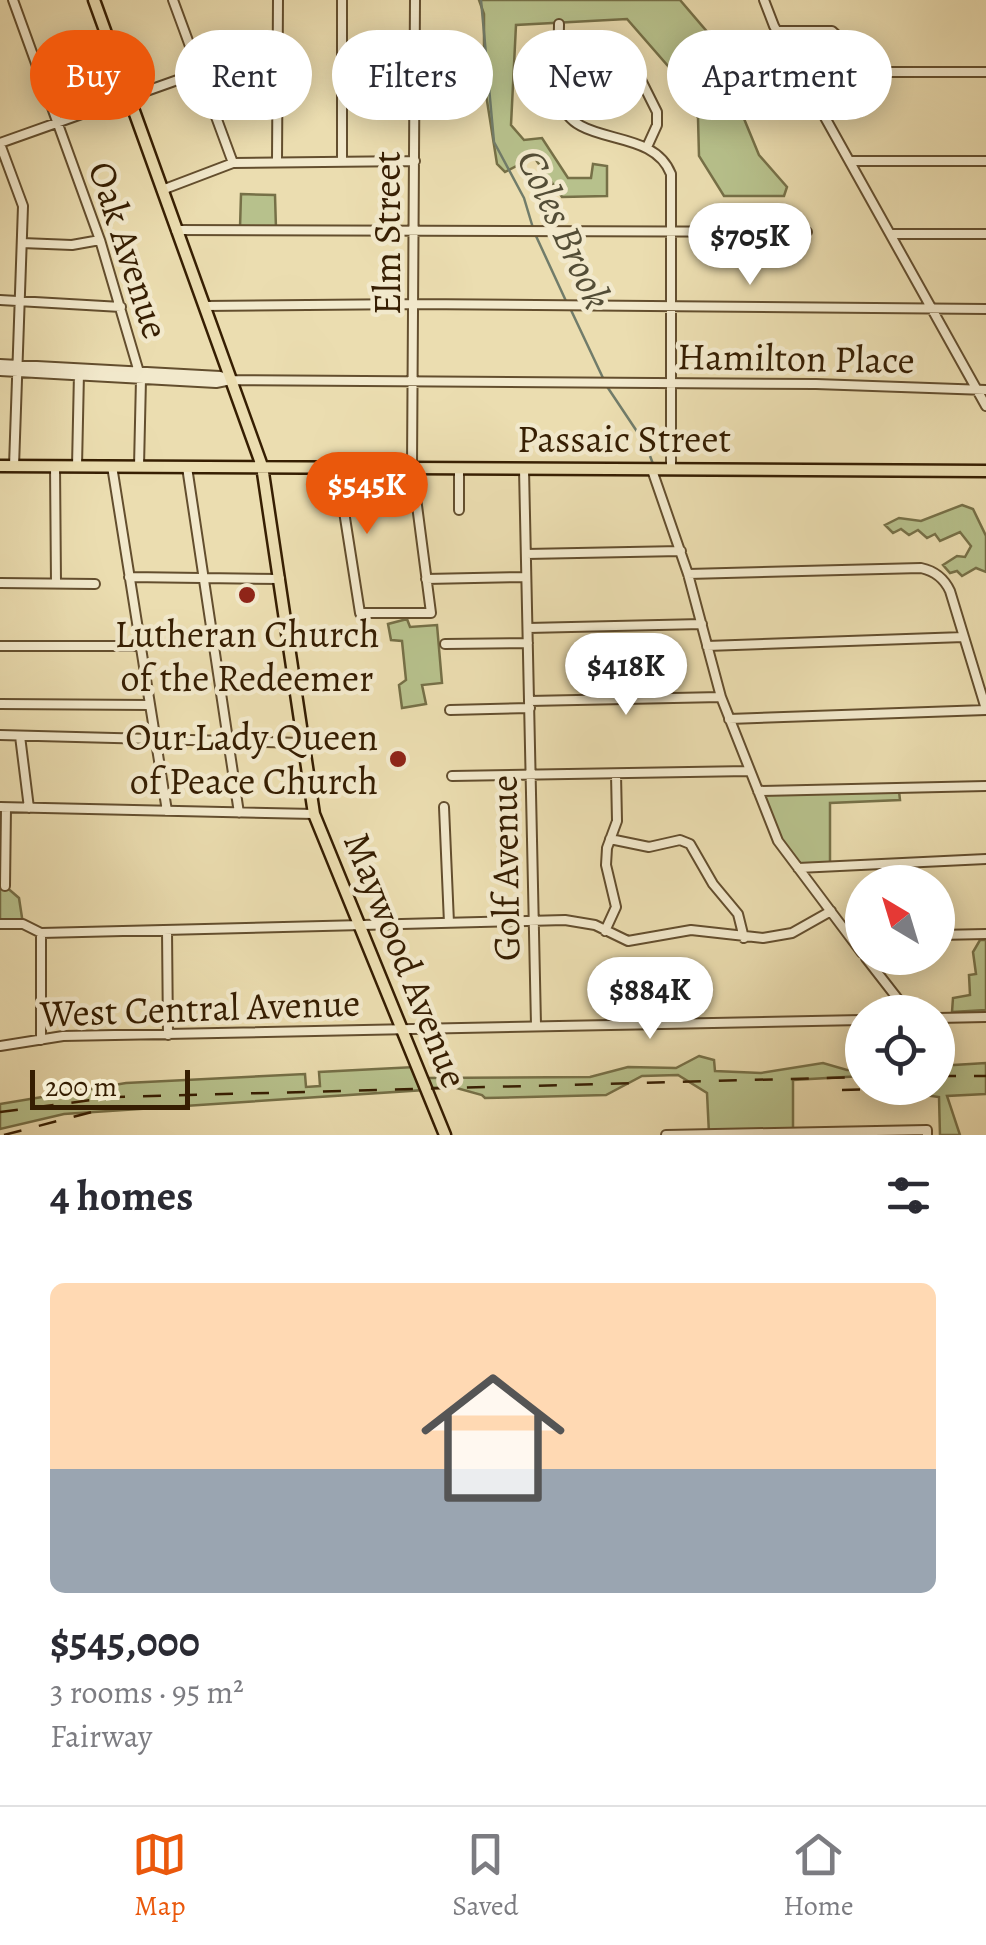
<!DOCTYPE html>
<html lang="en">
<head>
<meta charset="utf-8">
<style>
	:root { --surface:#fff; --page:#f2f2f3; --text:#2b2b33; --muted:#7c7c81; --line:#e1e1e2; --accent:#ea580c }
	body { margin:0; font-family:Alegreya,serif; background:var(--page); color:var(--text); height:100vh; display:flex; flex-direction:column; font-size:38px; white-space:nowrap }
	* { box-sizing:border-box; margin:0 }
	p { font-size:32px; color:var(--muted) }
	.icon { flex:none; width:55px; height:55px; fill:none; stroke:currentColor; stroke-width:2; stroke-linecap:round; stroke-linejoin:round }
	.map { position:relative; height:1135px; overflow:hidden }
	.sheet { display:flex; flex-direction:column; background:var(--surface); flex:1 }
	.sheet>* { flex:none }
	.top-card { position:absolute; left:30px; top:30px; width:928px; height:90px; display:flex; gap:20px }
	.needle { width:65px; rotate:322deg }
	.controls { position:absolute; left:845px; top:865px; display:grid; gap:20px }
	.controls a { display:grid; place-items:center; width:110px; height:110px; border-radius:50%; background:var(--surface); box-shadow:0 5px 25px #0003; font-size:50px }
	.scale { position:absolute; left:30px; bottom:25px; width:160px; box-sizing:border-box; padding-left:10px; border:5px solid #361e02; border-top:0; font-size:28px; line-height:35px; white-space:nowrap; color:#361e02; -webkit-text-stroke:8px #f2e9cc; paint-order:stroke }
	.price { position:absolute; translate:-50% -85px; padding:0 22px; border-radius:35px; background:#fff; color:#222; font-size:32px; line-height:65px; filter:drop-shadow(0 2px 5px #0008) }
	.price::after { content:''; position:absolute; left:50%; top:60px; width:30px; height:22px; margin-left:-15px; background:inherit; clip-path:polygon(0 0,100% 0,50% 100%) }
	.price.active { background:var(--accent); color:#fff }
	ul { padding:0; list-style:none }
	li { display:grid; align-content:center; gap:20px; height:530px; padding:0 50px }
	li span { display:grid; place-items:center; height:310px; border-radius:15px; color:#555 }
	li>.icon { margin-inline-start:auto }
	span .icon { width:180px; height:180px; fill:#fffc; stroke-width:1 }
	li b { font-size:42px }
	h2 { display:flex; justify-content:space-between; align-items:center; height:120px; padding:0 50px; font-size:42px }
	.tag { padding:0 35px; border-radius:45px; background:var(--surface); box-shadow:0 5px 25px #0003; font-size:35px; line-height:90px }
	.tag.active { background:var(--accent); color:#fff }
	.dock { display:flex; justify-content:space-around; align-items:center; height:140px; border-top:2px solid var(--line); background:var(--surface); font-size:28px; color:var(--muted) }
	.dock a { display:grid; justify-items:center; gap:5px }
	.dock .active { color:var(--accent) }
	.map>svg:first-child { display:block }
	.green { fill:#b7c18c; stroke:#767047; stroke-width:2.5 }
	.lines { fill:none; stroke-linecap:round; stroke-linejoin:round }
	.stream { stroke:#717c6a; stroke-width:2.5 }
	.minor-casing { stroke:#634e2e; stroke-width:12 }
	.major-casing { stroke:#361e02; stroke-width:15 }
	.minor { stroke:#f2e9cc; stroke-width:8 }
	.major { stroke:#ebddb0; stroke-width:10 }
	.rail { stroke:#361e02; stroke-width:2.5; stroke-dasharray:18 18; stroke-linecap:butt }
	.poi-dot { fill:#8f2418; stroke:#f2e9cc; stroke-width:4 }
	.labels { text-anchor:middle; stroke-width:9; stroke-linejoin:round; paint-order:stroke }
	.street-label { font-size:38px; fill:#361e02; stroke:#f2e9cc }
	.poi-label { font-size:38px; fill:#361e02; stroke:#f2e9cc }
	.water-label { font-size:40px; font-style:italic; fill:#534d36; stroke:#f2e9cc }
</style>
</head>
<body>
<div class="map">
<svg width="986" height="1135" viewBox="0 0 986 1135">
	<rect width="100%" height="100%" fill="#ebddb0"/>
	<filter id="stains"><feTurbulence type="fractalNoise" baseFrequency=".002" numOctaves="4"/><feColorMatrix values="0 0 0 0 .2 0 0 0 0 .09 0 0 0 0 .02 0 0 0 .5 -.17"/></filter>
	<radialGradient id="worn" r=".72"><stop offset=".6" stop-color="#630" stop-opacity="0"/><stop offset="1" stop-color="#630" stop-opacity=".3"/></radialGradient>
	<path class="green" d="M479,0H680L709,34L759,155L787,187L784,196H724L699,156L698,118L681,81L627,19L516,25L511,125L524,140L542,138L568,178H591L593,164L607,166V196L562,197L534,157L505,172L497,164L484,82V14Z
		M241,194L275,195L276,229L240,228Z
		M962,505L973,509L986,536V572L976,568L962,576L957,571L950,573L943,565L957,556L965,557L971,546L960,532L940,541L935,534L927,538L918,530L909,535L901,529L893,533L885,525L899,518L921,521Z
		M407,619L410,627L437,625L442,683L422,685L426,704L402,708L399,685L406,680L402,641L391,640L388,624Z
		M758,791H899L900,800L830,803V867L798,868L778,841Z
		M0,839H6L5,886L19,898L23,924H0Z
		M980,940H986V1010L952,1012L953,998L970,995L969,975L976,974L973,952Z
		M699,1056L714,1060L715,1071L761,1073L823,1063L847,1070H862V1076L793,1080V1132L709,1134L707,1093L678,1075L642,1076L606,1095L485,1098L482,1095L453,1087L427,1088L423,1078L590,1077L628,1067L676,1068Z
		M986,1063V1094L947,1096L960,1135H940L939,1097L924,1095L916,1088H938V1066Z
		M415,1067L424,1090L64,1114L0,1129V1104L126,1083L305,1074L306,1087L320,1086L319,1072Z"/>
	<g class="lines">
		<path class="stream" d="M481,0L494,142L524,198L533,228
			M536,236L566,301
			M570,308L603,378
			M606,385L646,445L653,464"/>
		<defs>
			<path id="minor" d="M13,0L100,240L141,379L139,466
				M173,0L233,163
				M764,0L774,26L986,406
				M559,24C559,48 554,78 561,101C573,149 652,125 671,174V470
				M777,31H832L877,72
				M559,55L617,54L632,62L657,112V125L647,147
				M877,72H986
				M824,114C865,113 871,117 877,72
				M0,143L200,72
				M0,144L23,206L14,466
				M277,161L278,0
				M342,161V0
				M851,161H986
				M162,190L233,163L415,161
				M176,230L807,232
				M891,234H986
				M22,243L72,245L100,240
				M0,300L121,307
				M204,306L414,304L986,309
				M0,364L220,376L231,380
				M0,371L216,383L231,380L816,384L986,390
				M55,466L56,583
				M77,466L79,373
				M112,466L167,811
				M187,467L239,813
				M337,467L360,613H431L412,467L415,0
				M524,469L536,1025
				M652,470L688,574L721,697L778,841L862,953
				M459,510V468
				M526,554L681,551
				M688,574L921,568C935,571 944,578 950,591L986,709
				M129,577L280,579
				M426,579L526,577
				M0,583L95,584
				M528,628L702,624
				M445,644L528,643
				M0,646H140
				M707,646L964,637
				M529,701L721,697
				M0,704L150,705
				M450,710L530,708
				M729,719L986,710
				M0,735L304,743
				M20,736L29,808
				M452,776L749,771
				M758,791L986,786
				M0,807L314,814
				M444,807L449,923
				M610,839L649,847L680,840L690,844L713,884L738,914L744,938
				M798,868L986,859
				M5,886L6,808
				M0,924H23L41,933L565,920L595,925L628,941L691,930L763,938L792,933L831,911
				M167,930L168,1035
				M605,931L616,907L606,865L607,848L617,821L616,774
				M938,935L986,934
				M866,958L908,1012
				M938,1018L986,1017
				M41,1040V933
				M0,1046L63,1036L862,1020
				M666,1135L927,1130V1135"/>
			<path id="major" d="M94,0L262,466L314,814L445,1135
				M0,466L986,471"/>
		</defs>
		<use href="#minor" class="minor-casing"/>
		<use href="#major" class="major-casing"/>
		<use href="#minor" class="minor"/>
		<use href="#major" class="major"/>
		<path class="rail" d="M938,1076H986
			M842,1090L900,1088
			M0,1112L115,1097L862,1077
			M4,1135L111,1107"/>
	</g>
	<g class="poi-dot">
		<circle cx="247" cy="595" r="10"/>
		<circle cx="398" cy="759" r="10"/>
	</g>
	<g class="labels">
		<g class="street-label">
			<text transform="translate(387 233) rotate(-90)" y="13">Elm Street</text>
			<text transform="translate(129 250) rotate(72)" y="13">Oak Avenue</text>
			<text transform="translate(796 358) rotate(1)" y="13">Hamilton Place</text>
			<text x="624" y="452">Passaic Street</text>
			<text transform="translate(505 868) rotate(-91)" y="13">Golf Avenue</text>
			<text transform="translate(406 960) rotate(68)" y="13">Maywood Avenue</text>
			<text transform="translate(200 1008) rotate(-2)" y="13">West Central Avenue</text>
		</g>
		<g class="poi-label">
			<text x="247" y="647">Lutheran Church<tspan x="247" dy="44">of the Redeemer</tspan></text>
			<text x="378" y="750" text-anchor="end">Our Lady Queen<tspan x="378" dy="44">of Peace Church</tspan></text>
		</g>
		<g class="water-label">
			<text transform="translate(565 229) rotate(65)" y="14">Coles Brook</text>
		</g>
	</g>
	<rect width="100%" height="100%" filter="url(#stains)"/>
	<rect width="100%" height="100%" fill="url(#worn)"/>
</svg>
<div class="controls">
<a><svg class="needle" viewBox="-14 -14 28 28"><path d="M0-13l5 13h-10z" fill="#e53935"/><path d="M0 13l5-13h-10z" fill="#7c7c81"/></svg></a>
<a><svg class="icon" aria-label="locate" viewBox="0 0 24 24"><circle cx="12" cy="12" r="6"/><path d="M12 2v4M12 18v4M2 12h4M18 12h4"/></svg></a>
</div>
<div class="scale">200 m</div>
<b class="price" style="left:750px;top:288px">$705K</b>
<b class="price active" style="left:367px;top:537px">$545K</b>
<b class="price" style="left:626px;top:718px">$418K</b>
<b class="price" style="left:650px;top:1042px">$884K</b>
<div class="top-card">
<a class="tag active">Buy</a>
<a class="tag">Rent</a>
<a class="tag">Filters</a>
<a class="tag">New</a>
<a class="tag">Apartment</a>
</div>
</div>
<section class="sheet">
<h2>4 homes<svg class="icon" aria-label="filters" viewBox="0 0 24 24"><path d="M4 7h16M4 17h16"/><circle cx="9" cy="7" r="2"/><circle cx="15" cy="17" r="2"/></svg></h2>
<ul>
<li><span style="background:linear-gradient(#ffd9b3 60%,#9aa5b1 0)"><svg class="icon" aria-label="home" viewBox="0 0 24 24"><path d="M3 11l9-7 9 7M6 9v11h12V9"/></svg></span><div><b>$545,000</b><p>3 rooms · 95 m²</p><p>Fairway</p></div></li>
</ul>
</section>
<nav class="dock">
<a class="active"><svg class="icon" aria-label="map" viewBox="0 0 24 24"><path d="M3 6l6-2 6 2 6-2v14l-6 2-6-2-6 2zM9 4v14M15 6v14"/></svg>Map</a>
<a><svg class="icon" aria-label="saved" viewBox="0 0 24 24"><path d="M7 4h10v16l-5-4-5 4z"/></svg>Saved</a>
<a><svg class="icon" aria-label="home" viewBox="0 0 24 24"><path d="M3 11l9-7 9 7M6 9v11h12V9"/></svg>Home</a>
</nav>
</body>
</html>
